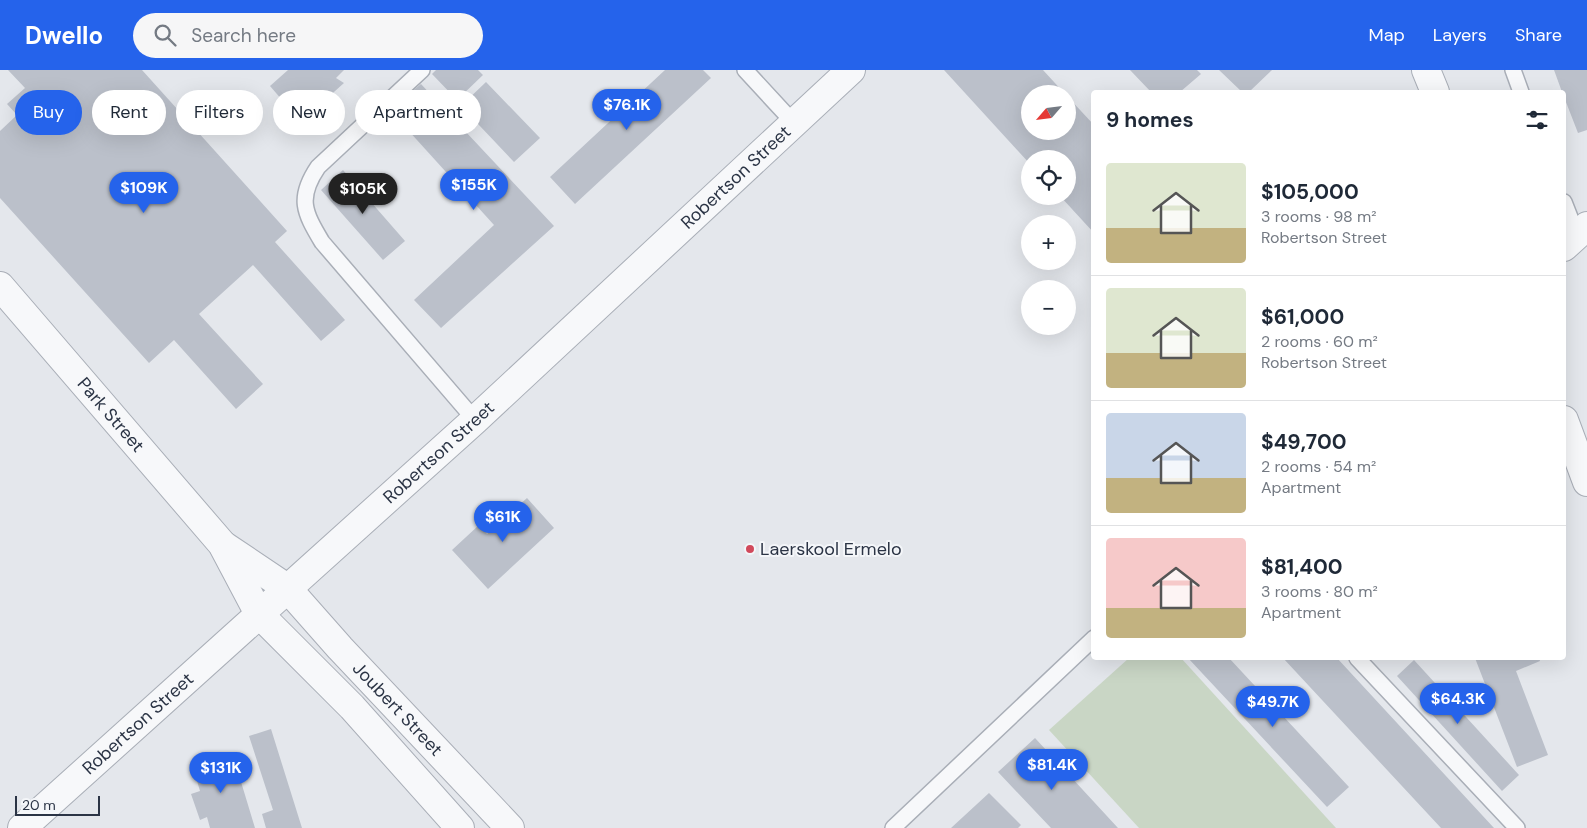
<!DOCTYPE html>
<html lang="en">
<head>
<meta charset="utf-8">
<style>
	:root { --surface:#fff; --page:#f6f6f7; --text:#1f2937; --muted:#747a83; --line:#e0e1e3; --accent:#2563eb }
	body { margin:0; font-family:"DM Sans",sans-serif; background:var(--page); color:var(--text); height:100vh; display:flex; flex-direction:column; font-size:19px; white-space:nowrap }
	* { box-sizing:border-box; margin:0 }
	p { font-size:16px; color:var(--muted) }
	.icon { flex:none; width:28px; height:28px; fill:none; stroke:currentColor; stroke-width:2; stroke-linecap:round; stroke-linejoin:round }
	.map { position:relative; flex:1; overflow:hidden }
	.details { position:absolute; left:1091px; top:20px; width:475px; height:570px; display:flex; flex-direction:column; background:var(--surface); border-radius:5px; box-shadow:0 5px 20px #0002 }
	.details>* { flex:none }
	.top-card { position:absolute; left:15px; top:20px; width:475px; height:45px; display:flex; gap:10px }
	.needle { width:32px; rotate:242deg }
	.fabs { position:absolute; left:1021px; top:15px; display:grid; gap:10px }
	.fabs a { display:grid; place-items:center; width:55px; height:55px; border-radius:50%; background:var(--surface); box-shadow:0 5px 20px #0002; font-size:25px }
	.scale { position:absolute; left:15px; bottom:12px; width:85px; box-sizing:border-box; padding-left:5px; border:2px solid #2b3445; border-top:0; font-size:14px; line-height:18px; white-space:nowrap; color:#2b3445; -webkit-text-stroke:4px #f4f6f9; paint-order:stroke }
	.price { position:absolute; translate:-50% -42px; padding:0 11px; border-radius:18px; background:var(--accent); color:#fff; font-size:16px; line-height:32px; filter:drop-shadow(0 1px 2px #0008) }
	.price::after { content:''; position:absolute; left:50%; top:30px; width:15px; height:11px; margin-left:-8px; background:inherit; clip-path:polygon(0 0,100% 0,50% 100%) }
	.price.current { background:#222; color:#fff }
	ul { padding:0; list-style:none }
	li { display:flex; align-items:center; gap:15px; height:125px; padding:0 15px }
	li+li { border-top:1px solid var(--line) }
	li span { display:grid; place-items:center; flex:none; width:140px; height:100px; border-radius:5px; color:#555 }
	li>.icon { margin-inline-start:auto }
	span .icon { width:60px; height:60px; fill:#fffc; stroke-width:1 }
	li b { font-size:21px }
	h2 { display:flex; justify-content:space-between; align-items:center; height:60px; padding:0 15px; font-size:21px }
	.chip { padding:0 18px; border-radius:22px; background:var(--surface); box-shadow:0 5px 20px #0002; font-size:18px; line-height:45px }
	.chip.current { background:var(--accent); color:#fff }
	header { display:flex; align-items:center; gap:30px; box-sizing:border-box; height:70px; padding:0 25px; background:var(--accent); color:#fff }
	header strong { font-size:24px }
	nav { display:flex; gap:28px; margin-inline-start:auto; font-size:18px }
	.search { width:350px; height:45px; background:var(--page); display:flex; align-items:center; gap:12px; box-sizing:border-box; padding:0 18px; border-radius:28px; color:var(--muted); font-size:19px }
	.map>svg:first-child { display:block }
	.green { fill:#c9d6c5 }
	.building { fill:#bbc0ca }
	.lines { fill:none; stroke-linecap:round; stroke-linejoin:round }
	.service-casing { stroke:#a9aeb7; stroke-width:18 }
	.minor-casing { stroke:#a9aeb7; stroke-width:30 }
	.service { stroke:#f7f8fa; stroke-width:15 }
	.minor { stroke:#f7f8fa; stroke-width:28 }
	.poi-dot { fill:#d1495b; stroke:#f4f6f9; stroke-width:2 }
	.labels { text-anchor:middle; stroke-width:4; stroke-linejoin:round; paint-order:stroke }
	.street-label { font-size:18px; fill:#2b3445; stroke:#f4f6f9 }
	.poi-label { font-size:18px; fill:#2b3445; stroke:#f4f6f9; text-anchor:start }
</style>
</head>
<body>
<header>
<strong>Dwello</strong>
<div class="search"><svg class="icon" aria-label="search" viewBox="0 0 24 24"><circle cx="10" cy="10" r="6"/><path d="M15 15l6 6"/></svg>Search here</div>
<nav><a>Map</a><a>Layers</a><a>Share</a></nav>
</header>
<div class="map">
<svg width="1587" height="758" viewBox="0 0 1587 758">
	<rect width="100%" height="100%" fill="#e4e7ec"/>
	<path class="green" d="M1129,588H1181L1336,758H1139L1049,660Z"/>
	<path class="building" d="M8,0H142L287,161L275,172L345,250L321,271L253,195L199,244L263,314L236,339L174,270L149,293L0,128V61L17,45L7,34L25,18Z
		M288,0H344L336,8L344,13L325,30L318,24L295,45L270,16Z
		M436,0H478L483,5L457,30L432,4Z
		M665,0H703L711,8L575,134L550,107Z
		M944,0H1043L1065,24H1030V61H1068V27L1094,55V163L1060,126H1068V89H1030V94Z
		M1130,0H1197L1201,4L1180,22H1151Z
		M1219,0H1272L1249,22H1242Z
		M1554,0H1587V60L1578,63L1564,27V22H1562Z
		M486,12L540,68L514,92L461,36Z
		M421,14L554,156L441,258L414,230L494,155L407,59L422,46L405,27Z
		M343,100L405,171L383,190L321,120Z
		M527,428L554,458L488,519L452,480L479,455L487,464Z
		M1188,588H1229L1349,717L1327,737Z
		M1283,588H1337L1494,758H1441Z
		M1475,588H1539L1540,591L1516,601L1548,685L1517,697Z
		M1414,590L1519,705L1502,721L1397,606Z
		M271,659L302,758H266L262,744L273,740L249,666Z
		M1035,668L1118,758H1051L998,702Z
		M232,682L255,758H210L207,747L200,750L191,724L200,721L192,694Z
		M989,723L1021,755L1018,758H951Z"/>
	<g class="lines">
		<defs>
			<path id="service" d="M422,0L318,97C297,128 304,142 322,172L475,350
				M745,0L794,53
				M1513,0L1521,22
				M1564,132L1577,165
				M1357,588L1517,758
				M893,758L1094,568"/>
			<g id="minor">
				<path d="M1426,0L1435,22"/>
				<path d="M1564,177L1587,156"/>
				<path id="s1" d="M0,216L222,474L259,544L352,637L460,758"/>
				<path d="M1564,350L1587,412"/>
				<path id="s2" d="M223,475L287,518L340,578L510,758"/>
				<path id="s3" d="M22,758L475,350L851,0"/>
			</g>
		</defs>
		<use href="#service" class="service-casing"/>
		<use href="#minor" class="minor-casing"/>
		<use href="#service" class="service"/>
		<use href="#minor" class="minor"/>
	</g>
	<circle class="poi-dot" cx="750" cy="479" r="5"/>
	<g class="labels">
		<g class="street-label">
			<text dy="6" stroke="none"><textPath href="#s3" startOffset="966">Robertson Street</textPath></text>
			<text dy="6" stroke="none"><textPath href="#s1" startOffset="170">Park Street</textPath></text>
			<text dy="6" stroke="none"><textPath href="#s3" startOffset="561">Robertson Street</textPath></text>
			<text dy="6" stroke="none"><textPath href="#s2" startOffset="241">Joubert Street</textPath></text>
			<text dy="6" stroke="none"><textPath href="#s3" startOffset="156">Robertson Street</textPath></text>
		</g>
		<g class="poi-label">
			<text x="760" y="485">Laerskool Ermelo</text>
		</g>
	</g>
</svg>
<div class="fabs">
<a><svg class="needle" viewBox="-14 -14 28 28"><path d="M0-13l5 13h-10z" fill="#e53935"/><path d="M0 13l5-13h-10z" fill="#747a83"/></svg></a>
<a><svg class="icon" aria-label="locate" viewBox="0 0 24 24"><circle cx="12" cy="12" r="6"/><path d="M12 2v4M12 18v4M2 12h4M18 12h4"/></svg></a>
<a>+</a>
<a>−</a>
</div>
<div class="scale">20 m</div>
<b class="price" style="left:627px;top:61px">$76.1K</b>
<b class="price" style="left:474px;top:141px">$155K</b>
<b class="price" style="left:144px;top:144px">$109K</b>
<b class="price current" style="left:363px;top:145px">$105K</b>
<b class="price" style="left:503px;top:473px">$61K</b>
<b class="price" style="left:1458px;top:655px">$64.3K</b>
<b class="price" style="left:1273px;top:658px">$49.7K</b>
<b class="price" style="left:1052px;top:721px">$81.4K</b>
<b class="price" style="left:221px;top:724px">$131K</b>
<div class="top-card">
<a class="chip current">Buy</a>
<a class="chip">Rent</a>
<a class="chip">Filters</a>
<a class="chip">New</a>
<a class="chip">Apartment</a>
</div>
<section class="details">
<h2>9 homes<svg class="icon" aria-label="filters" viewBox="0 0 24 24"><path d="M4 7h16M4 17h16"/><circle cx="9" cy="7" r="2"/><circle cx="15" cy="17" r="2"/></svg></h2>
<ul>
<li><span style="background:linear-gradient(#dfe7d0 65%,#c2b280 0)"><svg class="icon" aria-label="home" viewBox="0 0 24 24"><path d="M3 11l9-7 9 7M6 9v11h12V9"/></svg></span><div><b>$105,000</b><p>3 rooms · 98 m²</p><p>Robertson Street</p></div></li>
<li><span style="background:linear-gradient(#dfe7d0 65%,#c2b280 0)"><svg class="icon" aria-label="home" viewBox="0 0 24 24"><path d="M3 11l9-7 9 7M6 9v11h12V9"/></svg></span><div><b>$61,000</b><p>2 rooms · 60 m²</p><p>Robertson Street</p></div></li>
<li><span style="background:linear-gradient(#c9d6e8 65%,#c2b280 0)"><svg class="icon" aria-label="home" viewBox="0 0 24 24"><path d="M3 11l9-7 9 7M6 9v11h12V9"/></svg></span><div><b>$49,700</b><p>2 rooms · 54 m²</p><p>Apartment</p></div></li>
<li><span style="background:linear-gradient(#f6c9c9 70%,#c2b280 0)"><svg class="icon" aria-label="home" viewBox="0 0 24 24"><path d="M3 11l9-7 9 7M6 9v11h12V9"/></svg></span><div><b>$81,400</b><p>3 rooms · 80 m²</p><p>Apartment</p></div></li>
</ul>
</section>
</div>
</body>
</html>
